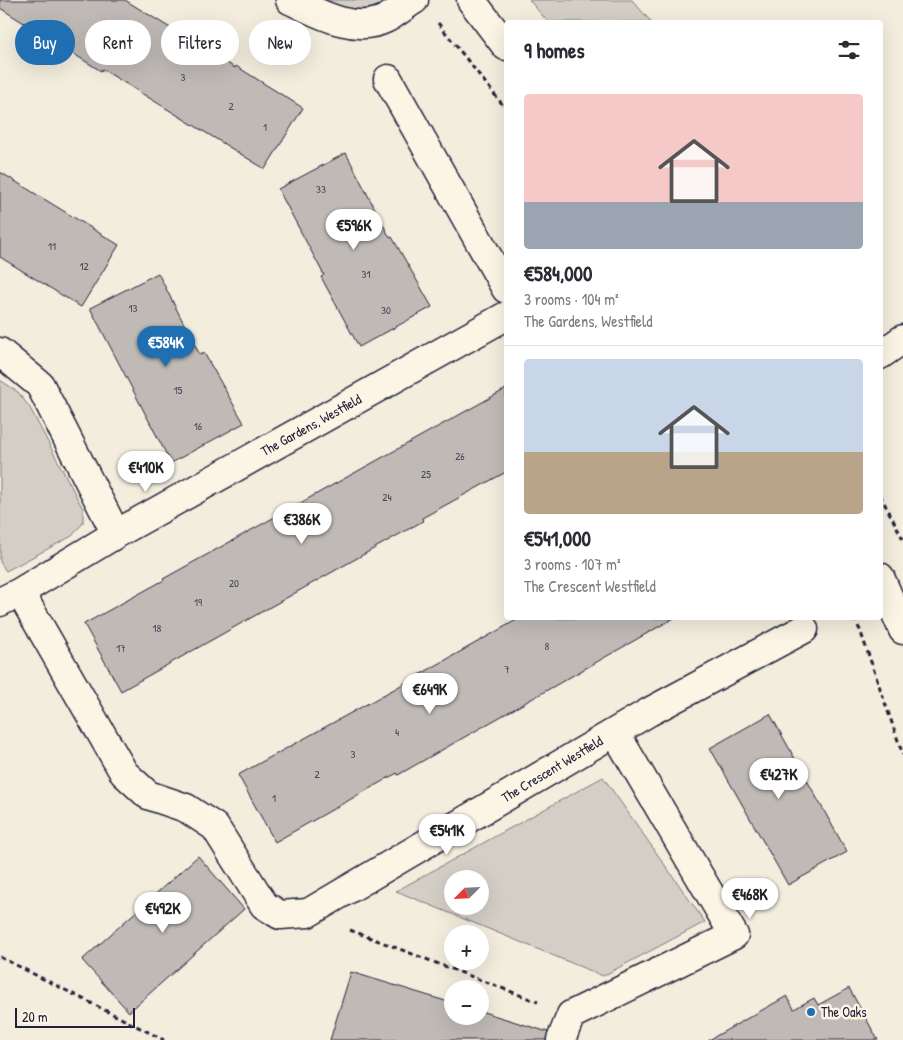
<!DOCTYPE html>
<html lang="en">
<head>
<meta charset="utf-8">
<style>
	:root { --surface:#fff; --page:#f7f7f7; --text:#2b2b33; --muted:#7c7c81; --line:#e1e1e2; --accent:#1f6fb2 }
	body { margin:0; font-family:"Patrick Hand",sans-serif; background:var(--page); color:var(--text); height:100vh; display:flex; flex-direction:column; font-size:19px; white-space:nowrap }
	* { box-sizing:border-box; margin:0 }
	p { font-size:16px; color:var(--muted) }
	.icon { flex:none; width:28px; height:28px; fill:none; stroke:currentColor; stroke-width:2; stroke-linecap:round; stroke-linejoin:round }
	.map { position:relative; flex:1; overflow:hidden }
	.sheet { position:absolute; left:504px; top:20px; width:379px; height:600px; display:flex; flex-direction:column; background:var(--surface); border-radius:5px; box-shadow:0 5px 20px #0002 }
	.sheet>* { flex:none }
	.top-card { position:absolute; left:15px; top:20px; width:414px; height:45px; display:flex; gap:10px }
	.needle { width:32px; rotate:246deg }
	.tools { position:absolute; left:444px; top:870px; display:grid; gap:10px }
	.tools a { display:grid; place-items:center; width:45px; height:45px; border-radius:50%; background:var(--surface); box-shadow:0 5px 20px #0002; font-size:25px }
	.scale { position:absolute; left:15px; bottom:12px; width:120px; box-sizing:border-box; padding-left:5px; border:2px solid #22223b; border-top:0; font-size:14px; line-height:18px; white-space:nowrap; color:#22223b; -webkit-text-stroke:4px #fcf5e5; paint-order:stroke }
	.price { position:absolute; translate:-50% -42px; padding:0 11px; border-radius:18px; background:#fff; color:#222; font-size:16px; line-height:32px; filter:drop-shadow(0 1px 2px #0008) }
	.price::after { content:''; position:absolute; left:50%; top:30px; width:15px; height:11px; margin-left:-8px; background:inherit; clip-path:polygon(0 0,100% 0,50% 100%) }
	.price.current { background:var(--accent); color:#fff }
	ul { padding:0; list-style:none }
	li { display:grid; align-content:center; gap:10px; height:265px; padding:0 20px }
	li+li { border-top:1px solid var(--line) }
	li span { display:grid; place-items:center; height:155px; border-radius:5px; color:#555 }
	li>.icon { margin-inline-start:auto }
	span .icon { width:90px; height:90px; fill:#fffc; stroke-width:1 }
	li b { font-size:21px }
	h2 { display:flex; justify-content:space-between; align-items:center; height:60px; padding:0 20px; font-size:21px }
	.tag { padding:0 18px; border-radius:22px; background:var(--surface); box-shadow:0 5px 20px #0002; font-size:18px; line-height:45px }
	.tag.current { background:var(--accent); color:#fff }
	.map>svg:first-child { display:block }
	.green { fill:#d4cfc6; stroke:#7b7880; fill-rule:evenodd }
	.building { fill:#bfbab6; stroke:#22223b }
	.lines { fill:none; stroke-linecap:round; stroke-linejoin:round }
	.minor-casing { stroke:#22223b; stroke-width:31 }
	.path { stroke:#22223b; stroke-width:3; stroke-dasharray:5 4; stroke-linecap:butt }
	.minor { stroke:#fcf5e5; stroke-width:28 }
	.poi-dot { fill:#1f6fb2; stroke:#fcf5e5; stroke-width:2 }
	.labels { text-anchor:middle; stroke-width:5; stroke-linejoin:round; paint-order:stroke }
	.number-label { font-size:11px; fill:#49485a }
	.street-label { font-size:14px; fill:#22223b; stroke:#fcf5e5 }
	.poi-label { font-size:14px; fill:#22223b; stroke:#fcf5e5; text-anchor:start }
</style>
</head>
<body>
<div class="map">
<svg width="903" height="1040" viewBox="0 0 903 1040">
	<rect width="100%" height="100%" fill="#f3edde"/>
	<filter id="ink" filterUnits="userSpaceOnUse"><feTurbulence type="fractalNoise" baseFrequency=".02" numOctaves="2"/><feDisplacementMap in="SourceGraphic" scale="10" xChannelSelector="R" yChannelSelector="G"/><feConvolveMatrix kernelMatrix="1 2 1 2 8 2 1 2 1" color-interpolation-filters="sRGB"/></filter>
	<g filter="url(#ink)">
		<path class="green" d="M290,0H414L384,19Z
			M529,0H632L651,22H548Z
			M0,380L18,392L30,408L83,509V523L72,536L6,571L0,562Z
			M603,777L705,922L603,976L396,891ZM452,879H480V906H452Z"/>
		<path class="building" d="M0,0H125L235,68L236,66L303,108L265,169L102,69L101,71L0,8Z
			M346,153L390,238L392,237L432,307L359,347L321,277L324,275L278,189Z
			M0,172L119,245L81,307L0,257Z
			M158,273L200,355L204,353L244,423L171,463L90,308Z
			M506,389V472L422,518L423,521L121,691L84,624L164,580L163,579Z
			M520,618H674L433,755L398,775L397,773L275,842L238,775L396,688Z
			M770,714L847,852L788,885L710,748Z
			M198,856L244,909L129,1012L82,960Z
			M351,972L452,1003V1016H480V1011L548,1032L546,1040H330Z
			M849,988L878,1040H709L787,996L794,1009L814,998L818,1005Z"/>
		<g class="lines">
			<defs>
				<path id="minor" d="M290,0C318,13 354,34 385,19C395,14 404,6 414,0
					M471,0L506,46
					M388,79L506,289
					M506,316L116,534L20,592L124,773L148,795L186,808L215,827L264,905L280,915L308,913L649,712L804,629
					M0,352L40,385L116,534
					M880,355L903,339
					M880,577L903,630
					M0,602L20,592
					M561,1040L571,1015L734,935L615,732"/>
			</defs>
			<use href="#minor" class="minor-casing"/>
			<path class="path" d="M438,23L506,109
				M880,495L903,539
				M854,618L860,630L903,755
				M350,930L538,1002
				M0,957L164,1040"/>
			<use href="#minor" class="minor"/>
		</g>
	</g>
	<circle class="poi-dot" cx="811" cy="1012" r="5"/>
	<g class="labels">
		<g class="number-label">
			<text x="183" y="81">3</text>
			<text x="231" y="110">2</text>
			<text x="265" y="131">1</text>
			<text x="321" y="193">33</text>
			<text x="52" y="250">11</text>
			<text x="84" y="270">12</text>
			<text x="366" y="278">31</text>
			<text x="133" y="312">13</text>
			<text x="386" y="314">30</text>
			<text x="178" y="394">15</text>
			<text x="198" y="430">16</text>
			<text x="460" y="460">26</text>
			<text x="426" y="478">25</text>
			<text x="387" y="501">24</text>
			<text x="234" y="587">20</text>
			<text x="198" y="606">19</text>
			<text x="157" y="632">18</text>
			<text x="547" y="650">8</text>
			<text x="121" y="652">17</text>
			<text x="507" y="673">7</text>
			<text x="397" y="736">4</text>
			<text x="353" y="758">3</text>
			<text x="317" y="778">2</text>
			<text x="274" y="802">1</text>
		</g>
		<g class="street-label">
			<text transform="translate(311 425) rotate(-29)" y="5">The Gardens, Westfield</text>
			<text transform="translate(552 769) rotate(-31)" y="5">The Crescent Westfield</text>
		</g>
		<g class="poi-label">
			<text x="821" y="1017">The Oaks</text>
		</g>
	</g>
</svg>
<div class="tools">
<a><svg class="needle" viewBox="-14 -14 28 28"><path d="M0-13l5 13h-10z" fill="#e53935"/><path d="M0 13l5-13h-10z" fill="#7c7c81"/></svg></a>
<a>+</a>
<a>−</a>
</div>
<div class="scale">20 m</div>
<b class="price" style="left:354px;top:251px">€596K</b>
<b class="price current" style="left:166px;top:368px">€584K</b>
<b class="price" style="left:146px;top:493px">€410K</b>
<b class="price" style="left:302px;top:545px">€386K</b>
<b class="price" style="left:430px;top:715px">€649K</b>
<b class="price" style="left:779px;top:800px">€427K</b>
<b class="price" style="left:447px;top:856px">€541K</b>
<b class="price" style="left:750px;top:920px">€468K</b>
<b class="price" style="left:163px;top:934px">€492K</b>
<div class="top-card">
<a class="tag current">Buy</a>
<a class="tag">Rent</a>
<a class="tag">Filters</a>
<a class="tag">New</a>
</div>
<section class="sheet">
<h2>9 homes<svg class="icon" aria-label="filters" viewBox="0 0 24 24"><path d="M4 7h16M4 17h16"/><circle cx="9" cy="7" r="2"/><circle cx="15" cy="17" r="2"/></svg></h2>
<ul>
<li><span style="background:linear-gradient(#f6c9c9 70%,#9aa5b1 0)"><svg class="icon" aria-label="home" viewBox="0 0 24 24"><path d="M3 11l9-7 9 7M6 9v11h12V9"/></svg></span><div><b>€584,000</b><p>3 rooms · 104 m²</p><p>The Gardens, Westfield</p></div></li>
<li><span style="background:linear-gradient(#c9d6e8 60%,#b9a48a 0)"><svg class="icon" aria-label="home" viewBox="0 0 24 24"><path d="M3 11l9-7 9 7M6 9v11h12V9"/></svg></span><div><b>€541,000</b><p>3 rooms · 107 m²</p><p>The Crescent Westfield</p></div></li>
</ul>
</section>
</div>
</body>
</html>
